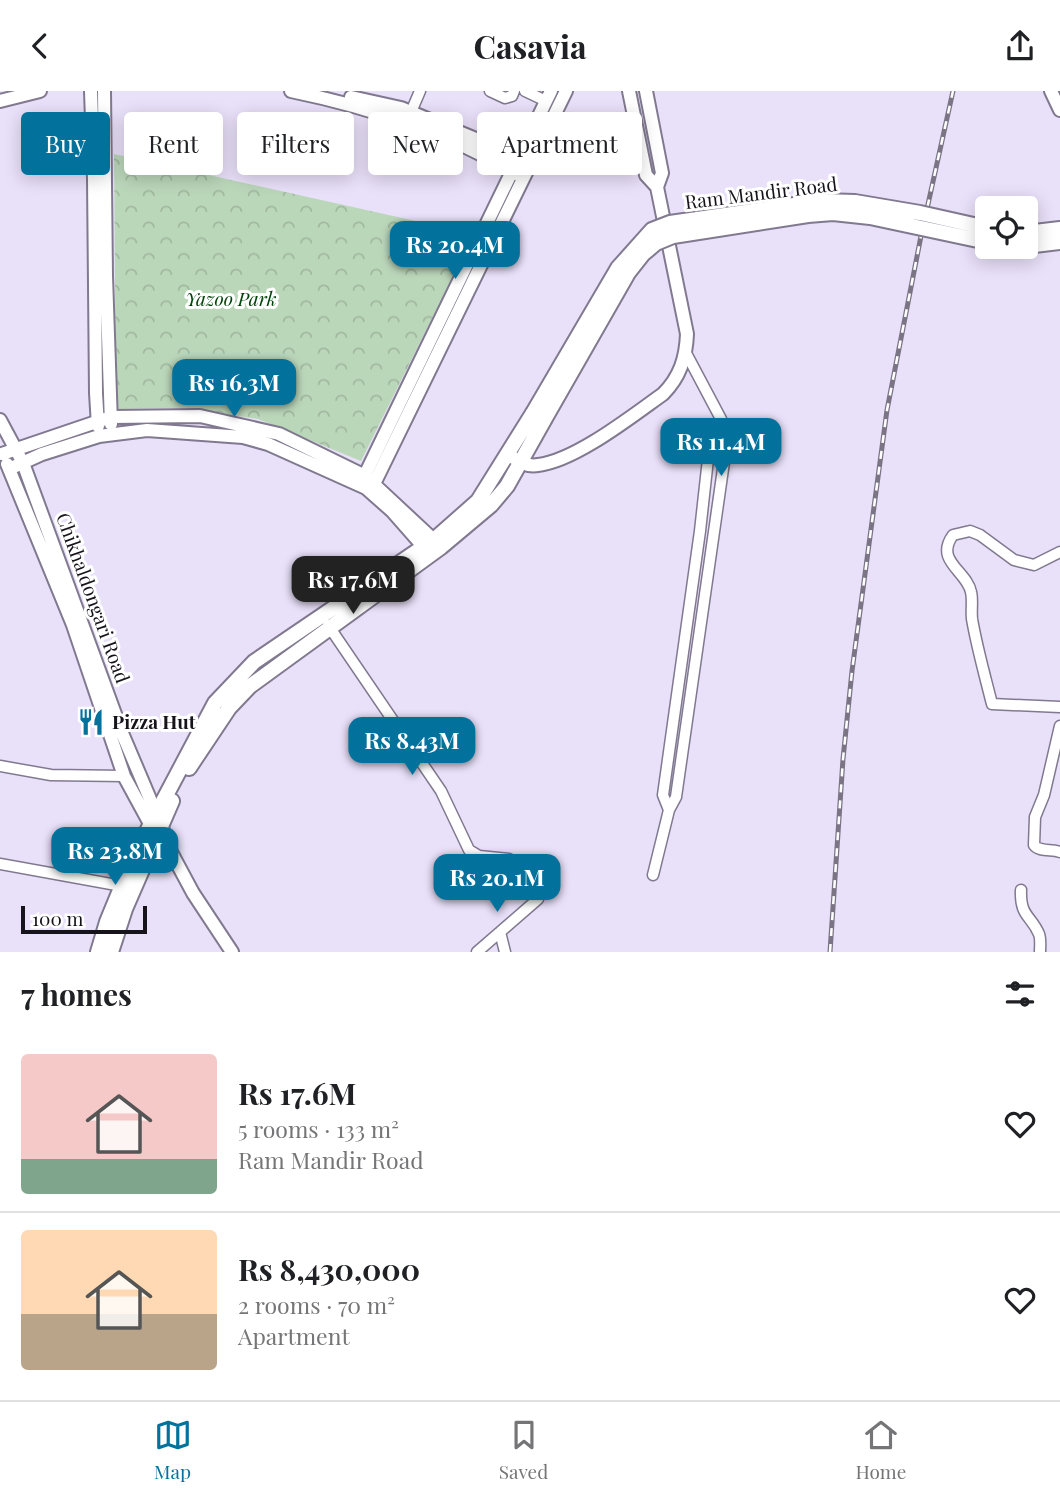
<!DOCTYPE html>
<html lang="en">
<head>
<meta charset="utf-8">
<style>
	:root { --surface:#fff; --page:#f2f2f2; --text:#202124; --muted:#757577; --line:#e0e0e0; --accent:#02729d }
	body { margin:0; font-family:"Playfair Display",serif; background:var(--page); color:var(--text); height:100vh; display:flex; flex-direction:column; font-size:26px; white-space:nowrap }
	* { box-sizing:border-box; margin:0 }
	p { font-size:23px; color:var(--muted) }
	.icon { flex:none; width:38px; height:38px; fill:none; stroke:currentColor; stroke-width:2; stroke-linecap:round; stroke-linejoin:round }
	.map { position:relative; height:861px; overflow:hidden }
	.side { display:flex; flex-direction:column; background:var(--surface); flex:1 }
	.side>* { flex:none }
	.guide { position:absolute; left:21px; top:21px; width:700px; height:63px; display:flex; gap:14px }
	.tools { position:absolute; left:975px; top:105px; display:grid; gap:14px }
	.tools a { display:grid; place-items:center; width:63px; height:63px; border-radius:7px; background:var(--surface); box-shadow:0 4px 18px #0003; font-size:35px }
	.scale { position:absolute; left:21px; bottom:18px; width:126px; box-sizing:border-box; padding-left:7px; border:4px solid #16131b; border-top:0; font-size:19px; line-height:24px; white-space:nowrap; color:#16131b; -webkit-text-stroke:5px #fff; paint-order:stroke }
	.price { position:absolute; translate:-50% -60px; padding:0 16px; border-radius:14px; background:var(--accent); color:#fff; font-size:23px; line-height:46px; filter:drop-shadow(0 2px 4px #0008) }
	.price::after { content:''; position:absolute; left:50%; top:42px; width:21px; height:16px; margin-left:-10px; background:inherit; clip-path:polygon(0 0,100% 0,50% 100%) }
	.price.active { background:#222; color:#fff }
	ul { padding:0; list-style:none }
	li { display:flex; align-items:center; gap:21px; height:175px; padding:0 21px }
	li+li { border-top:2px solid var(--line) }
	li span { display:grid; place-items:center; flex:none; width:196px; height:140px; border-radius:7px; color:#555 }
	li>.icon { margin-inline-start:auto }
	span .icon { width:84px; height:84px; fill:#fffc; stroke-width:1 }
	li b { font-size:30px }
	h2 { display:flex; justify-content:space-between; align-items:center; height:84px; padding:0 21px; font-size:30px }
	.chip { padding:0 24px; border-radius:7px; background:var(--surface); box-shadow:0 4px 18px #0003; font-size:24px; line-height:63px }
	.chip.active { background:var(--accent); color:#fff }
	header { display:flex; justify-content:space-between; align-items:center; height:91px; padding:0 21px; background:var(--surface); font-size:32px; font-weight:700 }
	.menu { display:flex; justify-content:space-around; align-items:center; height:98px; border-top:2px solid var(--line); background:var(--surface); font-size:19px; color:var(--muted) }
	.menu a { display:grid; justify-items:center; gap:4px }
	.menu .active { color:var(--accent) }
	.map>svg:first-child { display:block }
	.park { fill:url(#park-crowns) }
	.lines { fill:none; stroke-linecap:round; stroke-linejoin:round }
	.minor-casing { stroke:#81798f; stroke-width:13 }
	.tertiary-casing { stroke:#81798f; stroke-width:16 }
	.secondary-casing { stroke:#81798f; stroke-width:18 }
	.minor { stroke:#fff; stroke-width:10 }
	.tertiary { stroke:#fff; stroke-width:12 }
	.secondary { stroke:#fff; stroke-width:14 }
	.rail-casing { stroke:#7a7484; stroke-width:5 }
	.rail { stroke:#fff; stroke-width:2.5; stroke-dasharray:8; stroke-linecap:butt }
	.secondary-bridge-casing { stroke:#81798f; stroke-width:18; stroke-linecap:butt }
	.secondary-bridge { stroke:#fff; stroke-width:14 }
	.labels { text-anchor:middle; stroke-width:6; stroke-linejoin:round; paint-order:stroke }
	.street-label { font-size:19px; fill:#16131b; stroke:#fff }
	.park-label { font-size:19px; font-style:italic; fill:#004308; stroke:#fff }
	.poi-label { font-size:19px; font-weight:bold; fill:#16131b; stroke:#fff; text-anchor:start }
</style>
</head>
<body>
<header><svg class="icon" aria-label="back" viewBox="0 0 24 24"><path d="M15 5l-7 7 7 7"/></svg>Casavia<svg class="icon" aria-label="share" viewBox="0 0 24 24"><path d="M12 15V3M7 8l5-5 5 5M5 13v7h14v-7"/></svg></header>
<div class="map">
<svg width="1060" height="861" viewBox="0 0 1060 861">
	<defs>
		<pattern id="park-crowns" width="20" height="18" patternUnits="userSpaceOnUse" patternTransform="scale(1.75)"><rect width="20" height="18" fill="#bbd7ba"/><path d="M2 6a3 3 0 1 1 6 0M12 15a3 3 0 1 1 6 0" fill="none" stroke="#a0b89f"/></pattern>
	</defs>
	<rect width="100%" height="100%" fill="#e9e0f9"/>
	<path class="park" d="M114,63L474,143L361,370L258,328L185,317L116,318Z"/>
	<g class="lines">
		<defs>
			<path id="minor" d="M490,0L505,7L512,5L514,0
				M525,0L546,10
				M411,21L420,0
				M1060,461L1034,474L1014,469L980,444L970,440L953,444C934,470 967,480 971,501C973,509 971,519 972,528C977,557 985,585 992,613L1060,616
				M328,534L441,700L469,759L479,765L509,768L515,773L538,808L477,861
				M1060,635L1044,704L1035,726L1034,754C1039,761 1052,758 1060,761
				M0,675L51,684L124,685
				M669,719L663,704L700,440L708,368L721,328
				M0,773L122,795
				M653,784L669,719L676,706L726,357L721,328L686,262
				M527,792L551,790
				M1021,799C1020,826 1031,824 1039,843C1041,848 1040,856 1040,861
				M500,841L505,861"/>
			<path id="tertiary" d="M91,0L94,88L96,302L98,335
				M104,0L106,185L111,333
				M291,0C369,16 448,42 517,83
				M629,0L646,84L657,96
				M1051,0L1060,19
				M351,6L401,17L524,68
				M0,10L40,0
				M0,329L23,372L122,642L161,734L171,761L193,802L232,861
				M2,363L111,326L200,325L279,343L365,385L439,454
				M508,363C517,370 526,376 538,374C575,370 632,325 663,303C680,286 686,267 687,243L657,96L662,82L646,0
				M7,373L73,534L124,685L155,742
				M9,378L42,363L99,345L147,339L243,346L268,353L366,397L392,420L429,462
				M362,390L551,0
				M371,399L566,0"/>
			<path id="secondary" d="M1026,142L1060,138
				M1026,155L1060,151
				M189,677L229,617L250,595L441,456L491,414L507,395L544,329
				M98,861L107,831L135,763L215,612L254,571L435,448L478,410L533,322
				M111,861L125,818L172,710"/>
		</defs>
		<use href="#minor" class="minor-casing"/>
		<use href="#tertiary" class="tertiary-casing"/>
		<use href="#secondary" class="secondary-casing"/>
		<use href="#minor" class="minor"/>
		<use href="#tertiary" class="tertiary"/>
		<use href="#secondary" class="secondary"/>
		<defs>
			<path id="rail" d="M830,861L843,668L852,580L887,319L921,145L953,0"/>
		</defs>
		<use href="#rail" class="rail-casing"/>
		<use href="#rail" class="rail"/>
		<defs>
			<path id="secondary-bridge" d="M533,322L618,177L652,139L670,132L822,110L855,111L920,122L987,137
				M544,329L628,182L643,163L656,152L673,145L808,124L833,122L870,126L987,151"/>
		</defs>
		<use href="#secondary-bridge" class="secondary-bridge-casing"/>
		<use href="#secondary-bridge" class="secondary-bridge"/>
	</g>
	<defs>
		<symbol id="restaurant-bare" viewBox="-9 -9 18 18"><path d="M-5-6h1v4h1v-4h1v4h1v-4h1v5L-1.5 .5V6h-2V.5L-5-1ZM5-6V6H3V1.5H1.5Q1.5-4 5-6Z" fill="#02729d" stroke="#fff" stroke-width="2.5" paint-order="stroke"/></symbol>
	</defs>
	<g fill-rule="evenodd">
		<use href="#restaurant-bare" x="72" y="612" width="38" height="38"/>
	</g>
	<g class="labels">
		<g class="street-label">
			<text transform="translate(761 102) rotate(-7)" y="7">Ram Mandir Road</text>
			<text transform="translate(93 507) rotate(70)" y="7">Chikhaldongari Road</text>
		</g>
		<g class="park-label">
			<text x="231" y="215">Yazoo Park</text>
		</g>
		<g class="poi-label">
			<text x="112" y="638">Pizza Hut</text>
		</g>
	</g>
</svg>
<div class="tools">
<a><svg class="icon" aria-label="locate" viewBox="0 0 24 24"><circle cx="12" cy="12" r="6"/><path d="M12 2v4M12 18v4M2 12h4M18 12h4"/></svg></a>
</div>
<div class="scale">100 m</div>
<b class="price" style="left:455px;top:190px">Rs 20.4M</b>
<b class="price" style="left:234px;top:328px">Rs 16.3M</b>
<b class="price" style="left:721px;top:387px">Rs 11.4M</b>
<b class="price active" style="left:353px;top:525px">Rs 17.6M</b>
<b class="price" style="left:412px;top:686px">Rs 8.43M</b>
<b class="price" style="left:115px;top:796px">Rs 23.8M</b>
<b class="price" style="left:497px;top:823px">Rs 20.1M</b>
<div class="guide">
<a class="chip active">Buy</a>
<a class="chip">Rent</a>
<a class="chip">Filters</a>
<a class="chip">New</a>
<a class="chip">Apartment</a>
</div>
</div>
<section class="side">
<h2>7 homes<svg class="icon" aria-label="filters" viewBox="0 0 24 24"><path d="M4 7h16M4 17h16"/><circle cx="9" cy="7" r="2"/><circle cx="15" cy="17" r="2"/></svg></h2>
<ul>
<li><span style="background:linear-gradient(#f6c9c9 75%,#7fa58c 0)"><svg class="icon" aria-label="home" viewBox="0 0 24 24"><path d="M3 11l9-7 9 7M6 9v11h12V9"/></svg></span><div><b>Rs 17.6M</b><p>5 rooms · 133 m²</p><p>Ram Mandir Road</p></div><svg class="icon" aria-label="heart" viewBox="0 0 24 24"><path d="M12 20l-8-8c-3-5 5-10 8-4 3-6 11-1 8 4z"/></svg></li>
<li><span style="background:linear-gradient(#ffd9b3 60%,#b9a48a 0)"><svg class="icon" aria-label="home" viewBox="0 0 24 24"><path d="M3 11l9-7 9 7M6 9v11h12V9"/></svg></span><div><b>Rs 8,430,000</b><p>2 rooms · 70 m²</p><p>Apartment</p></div><svg class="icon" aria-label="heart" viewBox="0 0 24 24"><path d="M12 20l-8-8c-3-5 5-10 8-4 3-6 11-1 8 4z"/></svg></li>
</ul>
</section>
<nav class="menu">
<a class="active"><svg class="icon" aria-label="map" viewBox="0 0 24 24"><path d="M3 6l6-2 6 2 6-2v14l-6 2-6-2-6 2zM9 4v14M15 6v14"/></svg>Map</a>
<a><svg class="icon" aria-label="saved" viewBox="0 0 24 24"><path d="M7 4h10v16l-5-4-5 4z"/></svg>Saved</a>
<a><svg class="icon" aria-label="home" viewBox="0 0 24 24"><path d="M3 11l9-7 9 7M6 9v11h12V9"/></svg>Home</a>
</nav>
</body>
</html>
